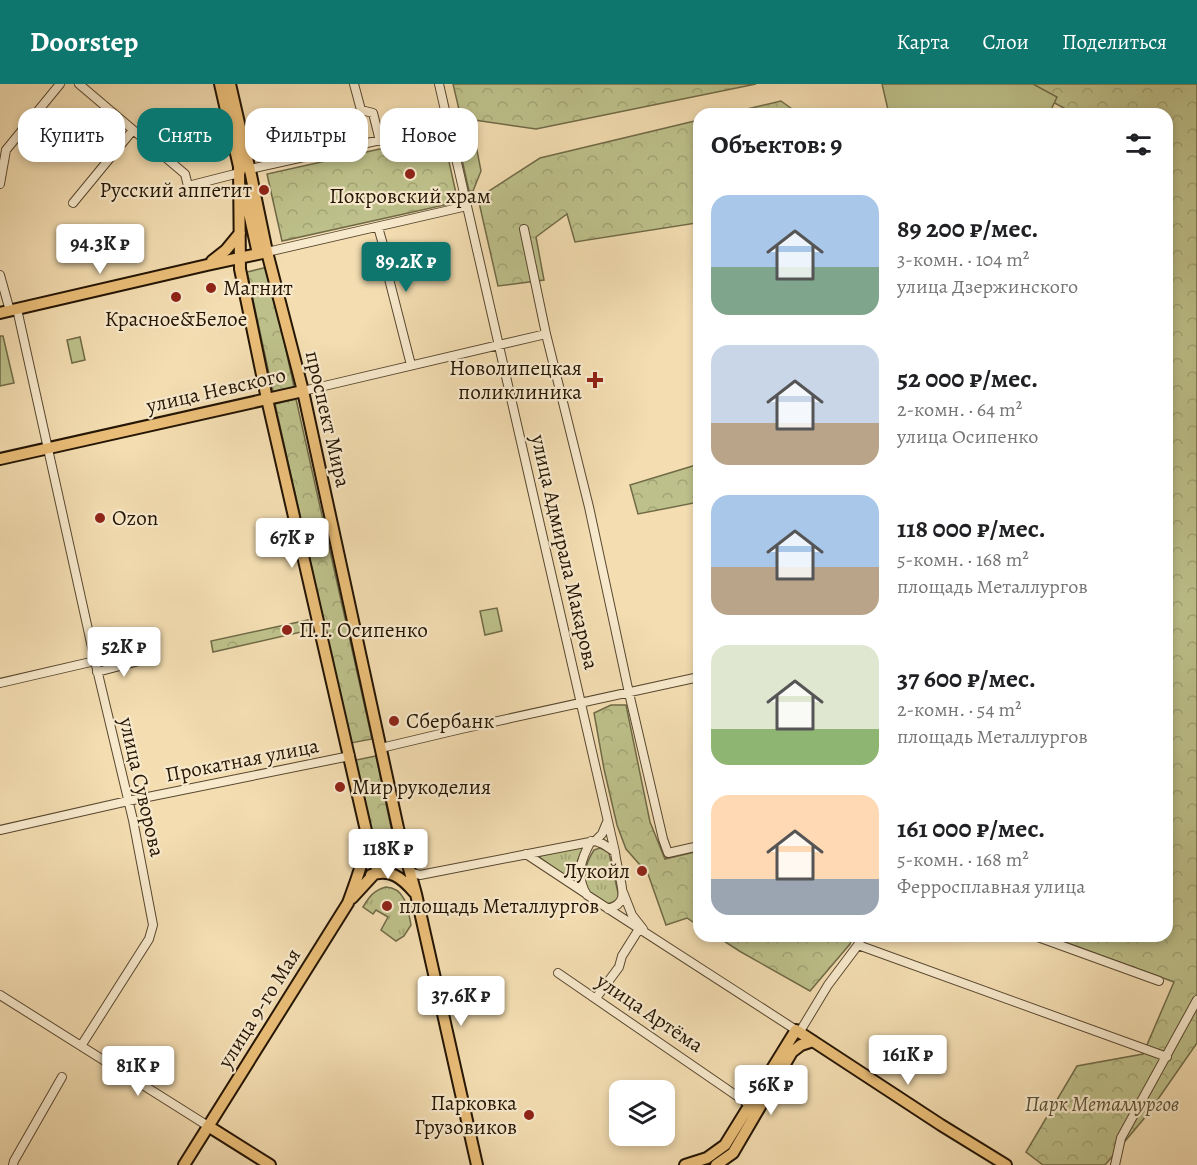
<!DOCTYPE html>
<html lang="ru">
<head>
<meta charset="utf-8">
<style>
	:root { --surface:#fff; --page:#f6f6f6; --text:#202124; --muted:#757577; --accent:#0f766e }
	body { margin:0; font-family:Alegreya,serif; background:var(--page); color:var(--text); height:100vh; display:flex; flex-direction:column; font-size:22px; white-space:nowrap }
	* { box-sizing:border-box; margin:0 }
	p { font-size:20px; color:var(--muted) }
	.icon { flex:none; width:33px; height:33px; fill:none; stroke:currentColor; stroke-width:2; stroke-linecap:round; stroke-linejoin:round }
	.map { position:relative; flex:1; overflow:hidden }
	.details { position:absolute; left:693px; top:24px; width:480px; height:834px; display:flex; flex-direction:column; background:var(--surface); border-radius:18px; box-shadow:0 3px 9px #0003 }
	.details>* { flex:none }
	.top-card { position:absolute; left:18px; top:24px; width:570px; height:54px; display:flex; gap:12px }
	.fabs { position:absolute; left:609px; top:996px; display:grid; gap:12px }
	.fabs a { display:grid; place-items:center; width:66px; height:66px; border-radius:12px; background:var(--surface); box-shadow:0 3px 9px #0003; font-size:30px }
	.price { position:absolute; translate:-50% -51px; padding:0 14px; border-radius:6px; background:#fff; color:#222; font-size:20px; line-height:39px; filter:drop-shadow(0 2px 3px #0008) }
	.price::after { content:''; position:absolute; left:50%; top:36px; width:18px; height:14px; margin-left:-9px; background:inherit; clip-path:polygon(0 0,100% 0,50% 100%) }
	.price.selected { background:var(--accent); color:#fff }
	ul { padding:0; list-style:none }
	li { display:flex; align-items:center; gap:18px; height:150px; padding:0 18px }
	li span { display:grid; place-items:center; flex:none; width:168px; height:120px; border-radius:18px; color:#555 }
	li>.icon { margin-inline-start:auto }
	span .icon { width:72px; height:72px; fill:#fffc; stroke-width:1 }
	li b { font-size:26px }
	h2 { display:flex; justify-content:space-between; align-items:center; height:72px; padding:0 18px; font-size:26px }
	.chip { padding:0 21px; border-radius:18px; background:var(--surface); box-shadow:0 3px 9px #0003; font-size:21px; line-height:54px }
	.chip.selected { background:var(--accent); color:#fff }
	header { display:flex; align-items:center; gap:36px; box-sizing:border-box; height:84px; padding:0 30px; background:var(--accent); color:#fff }
	header strong { font-size:28px }
	nav { display:flex; gap:33px; margin-inline-start:auto; font-size:21px }
	.map>svg:first-child { display:block }
	.grass { fill:url(#grass-tufts); stroke:#706a47; stroke-width:1.5 }
	.forest { fill:url(#forest-crowns); stroke:#706a47; stroke-width:1.5 }
	.pitch { fill:#bdc08a; stroke:#706a47; stroke-width:1.5 }
	.lines { fill:none; stroke-linecap:round; stroke-linejoin:round }
	.minor-casing { stroke:#58472f; stroke-width:10 }
	.major-casing { stroke:#241504; stroke-width:14 }
	.minor { stroke:#f7e9cc; stroke-width:8 }
	.major { stroke:#eabe78; stroke-width:10 }
	.poi-dot { fill:#8f2418; stroke:#f7e9cc; stroke-width:2 }
	.labels { text-anchor:middle; stroke-width:4.5; stroke-linejoin:round; paint-order:stroke }
	.poi-label { font-size:21px; fill:#241504; stroke:#f7e9cc; text-anchor:start }
	.street-label { font-size:21px; fill:#241504; stroke:#f7e9cc }
	.park-label { font-size:21px; font-style:italic; fill:#5a5133; stroke:#f7e9cc }
</style>
</head>
<body>
<header>
<strong>Doorstep</strong>
<nav><a>Карта</a><a>Слои</a><a>Поделиться</a></nav>
</header>
<div class="map">
<svg width="1197" height="1081" viewBox="0 0 1197 1081">
	<defs>
		<pattern id="grass-tufts" width="24" height="20" patternUnits="userSpaceOnUse" patternTransform="scale(1.5)"><rect width="24" height="20" fill="#bdc08a"/><path d="M3 7l-1-3M5 7V3M7 7l1-3M15 17l-1-3M17 17v-4M19 17l1-3" fill="none" stroke="#a2a475"/></pattern>
		<pattern id="forest-crowns" width="20" height="18" patternUnits="userSpaceOnUse" patternTransform="scale(1.5)"><rect width="20" height="18" fill="#bdc08a"/><path d="M2 6a3 3 0 1 1 6 0M12 15a3 3 0 1 1 6 0" fill="none" stroke="#a2a475"/></pattern>
	</defs>
	<rect width="100%" height="100%" fill="#f3ddb1"/>
	<filter id="stains"><feTurbulence type="fractalNoise" baseFrequency=".00333" numOctaves="4"/><feColorMatrix values="0 0 0 0 .2 0 0 0 0 .09 0 0 0 0 .02 0 0 0 .5 -.17"/></filter>
	<radialGradient id="worn" r=".72"><stop offset=".6" stop-color="#630" stop-opacity="0"/><stop offset="1" stop-color="#630" stop-opacity=".3"/></radialGradient>
	<path class="grass" d="M457,53L476,61L481,87L473,107H469Z
		M584,762L585,764C575,777 575,784 575,799L539,773L540,772Z
		M600,764L605,766L609,769L619,813C615,818 612,819 606,820C601,816 595,812 590,808C579,796 587,777 594,766Z
		M386,803C406,804 408,826 411,841L404,852L396,857L381,846L388,833L376,826L373,830L363,823C369,813 374,806 386,803Z"/>
	<path class="forest" d="M453,0H756L536,45L461,34Z
		M1020,0H1197V959L1147,1031L1105,1081H1043L1026,1068L1077,982L1143,970L1174,898L1048,852H1167V30H1061L1064,24Z
		M781,17L799,30H726Z
		M699,36V147L696,139L575,158L567,130L536,153L544,196L498,202L478,114L540,74Z
		M443,51L458,118L282,157L267,90Z
		M268,183L294,303L273,308L247,188Z
		M296,315L372,655L351,659L275,320Z
		M696,381L699,393V418L638,430L630,401Z
		M308,536L310,546L213,568L211,557Z
		M611,621H626L650,738L665,775L699,767V842L687,834L666,841L648,790L626,765L617,741L604,685L594,629Z
		M376,672L392,748L372,753L356,676Z
		M716,852H853L850,860L810,907L741,868Z"/>
	<path class="pitch" d="M882,0H1033L1057,13L1049,30H889Z
		M0,252H3L14,299L0,302Z
		M80,253L85,276L72,279L67,256Z
		M497,524L502,547L485,551L480,527Z"/>
	<g class="lines">
		<defs>
			<path id="minor" d="M79,0L185,90L188,102L239,89
				M354,0L361,26L373,29L380,57
				M439,0L615,768
				M250,85L448,41
				M0,100L6,66L60,0
				M73,119L133,46
				M378,143L388,178V191L411,281
				M524,145L546,250L589,423L629,609L663,755L668,769L699,762
				M267,168L467,122
				M0,191L10,227
				M17,225L95,577L133,736L153,841L149,855L81,962
				M303,307L546,250
				M97,588L143,576
				M0,599L95,577
				M381,664L461,645L699,593
				M0,746L128,717L350,672
				M591,757C581,775 575,792 587,811L796,946
				M595,757L602,750L607,738
				M526,770L585,809
				M410,788L420,791L595,757L603,760L615,768C616,776 618,785 620,793C623,808 627,820 608,825
				M623,808L632,831L643,845
				M1035,852L1159,897
				M858,861L1167,973
				M558,889L750,1021
				M0,911L208,1042
				M596,914L619,883L622,872L639,845
				M799,949L828,901L858,861L862,852
				M13,1081L14,1077L62,993
				M1115,1081L1121,1054L1197,916"/>
			<path id="major" d="M220,0L240,87
				M230,0L251,91L267,168L303,307L398,744L416,810L477,1081
				M244,106L258,170
				M212,177L226,166L240,149
				M0,229L207,181L267,168
				M0,375L303,307
				M367,751C378,762 385,761 397,752
				M371,791C390,784 402,794 414,808
				M352,814L375,789L400,751
				M208,1042L270,1081
				M184,1081L348,819C356,797 365,774 367,751L267,315L240,185L239,83
				M685,1081L707,1074L725,1061L796,946L941,1041L1006,1081
				M716,1081L733,1069L792,968L801,961L813,957"/>
		</defs>
		<use href="#minor" class="minor-casing"/>
		<use href="#major" class="major-casing"/>
		<use href="#minor" class="minor"/>
		<use href="#major" class="major"/>
	</g>
	<g class="poi-dot">
		<circle cx="410" cy="90" r="6"/>
		<circle cx="264" cy="106" r="6"/>
		<circle cx="211" cy="204" r="6"/>
		<circle cx="176" cy="213" r="6"/>
		<path d="M592 287h6v6h6v6h-6v6h-6v-6h-6v-6h6z"/>
		<circle cx="100" cy="434" r="6"/>
		<circle cx="287" cy="546" r="6"/>
		<circle cx="394" cy="637" r="6"/>
		<circle cx="340" cy="703" r="6"/>
		<circle cx="642" cy="787" r="6"/>
		<circle cx="387" cy="822" r="6"/>
		<circle cx="529" cy="1031" r="6"/>
	</g>
	<g class="labels">
		<g class="poi-label">
			<text x="252" y="113" text-anchor="end">Русский аппетит</text>
			<text x="410" y="119" text-anchor="middle">Покровский храм</text>
			<text x="223" y="211">Магнит</text>
			<text x="176" y="242" text-anchor="middle">Красное&amp;Белое</text>
			<text x="582" y="291" text-anchor="end">Новолипецкая<tspan x="582" dy="24">поликлиника</tspan></text>
			<text x="112" y="441">Ozon</text>
			<text x="299" y="553">П.Г. Осипенко</text>
			<text x="406" y="644">Сбербанк</text>
			<text x="352" y="710">Мир рукоделия</text>
			<text x="630" y="794" text-anchor="end">Лукойл</text>
			<text x="399" y="829">площадь Металлургов</text>
			<text x="517" y="1026" text-anchor="end">Парковка<tspan x="517" dy="24">Грузовиков</tspan></text>
		</g>
		<g class="street-label">
			<text transform="translate(216 306) rotate(-13)" y="7">улица Невского</text>
			<text transform="translate(328 335) rotate(77)" y="7">проспект Мира</text>
			<text transform="translate(565 468) rotate(77)" y="7">улица Адмирала Макарова</text>
			<text transform="translate(242 676) rotate(-11)" y="7">Прокатная улица</text>
			<text transform="translate(142 703) rotate(77)" y="7">улица Суворова</text>
			<text transform="translate(259 924) rotate(-58)" y="7">улица 9-го Мая</text>
			<text transform="translate(650 929) rotate(34)" y="7">улица Артёма</text>
		</g>
		<g class="park-label">
			<text x="1102" y="1027">Парк Металлургов</text>
		</g>
	</g>
	<rect width="100%" height="100%" filter="url(#stains)"/>
	<rect width="100%" height="100%" fill="url(#worn)"/>
</svg>
<div class="fabs">
<a><svg class="icon" aria-label="layers" viewBox="0 0 24 24"><path d="M12 4l9 5-9 5-9-5zM3 14l9 5 9-5"/></svg></a>
</div>
<b class="price" style="left:100px;top:191px">94.3K ₽</b>
<b class="price selected" style="left:406px;top:209px">89.2K ₽</b>
<b class="price" style="left:292px;top:485px">67K ₽</b>
<b class="price" style="left:124px;top:594px">52K ₽</b>
<b class="price" style="left:388px;top:796px">118K ₽</b>
<b class="price" style="left:461px;top:943px">37.6K ₽</b>
<b class="price" style="left:908px;top:1002px">161K ₽</b>
<b class="price" style="left:138px;top:1013px">81K ₽</b>
<b class="price" style="left:771px;top:1032px">56K ₽</b>
<div class="top-card">
<a class="chip">Купить</a>
<a class="chip selected">Снять</a>
<a class="chip">Фильтры</a>
<a class="chip">Новое</a>
</div>
<section class="details">
<h2>Объектов: 9<svg class="icon" aria-label="filters" viewBox="0 0 24 24"><path d="M4 7h16M4 17h16"/><circle cx="9" cy="7" r="2"/><circle cx="15" cy="17" r="2"/></svg></h2>
<ul>
<li><span style="background:linear-gradient(#a9c7e8 60%,#7fa58c 0)"><svg class="icon" aria-label="home" viewBox="0 0 24 24"><path d="M3 11l9-7 9 7M6 9v11h12V9"/></svg></span><div><b>89 200 ₽/мес.</b><p>3-комн. · 104 m²</p><p>улица Дзержинского</p></div></li>
<li><span style="background:linear-gradient(#c9d6e8 65%,#b9a48a 0)"><svg class="icon" aria-label="home" viewBox="0 0 24 24"><path d="M3 11l9-7 9 7M6 9v11h12V9"/></svg></span><div><b>52 000 ₽/мес.</b><p>2-комн. · 64 m²</p><p>улица Осипенко</p></div></li>
<li><span style="background:linear-gradient(#a9c7e8 60%,#b9a48a 0)"><svg class="icon" aria-label="home" viewBox="0 0 24 24"><path d="M3 11l9-7 9 7M6 9v11h12V9"/></svg></span><div><b>118 000 ₽/мес.</b><p>5-комн. · 168 m²</p><p>площадь Металлургов</p></div></li>
<li><span style="background:linear-gradient(#dfe7d0 70%,#8fb573 0)"><svg class="icon" aria-label="home" viewBox="0 0 24 24"><path d="M3 11l9-7 9 7M6 9v11h12V9"/></svg></span><div><b>37 600 ₽/мес.</b><p>2-комн. · 54 m²</p><p>площадь Металлургов</p></div></li>
<li><span style="background:linear-gradient(#ffd9b3 70%,#9aa5b1 0)"><svg class="icon" aria-label="home" viewBox="0 0 24 24"><path d="M3 11l9-7 9 7M6 9v11h12V9"/></svg></span><div><b>161 000 ₽/мес.</b><p>5-комн. · 168 m²</p><p>Ферросплавная улица</p></div></li>
</ul>
</section>
</div>
</body>
</html>
